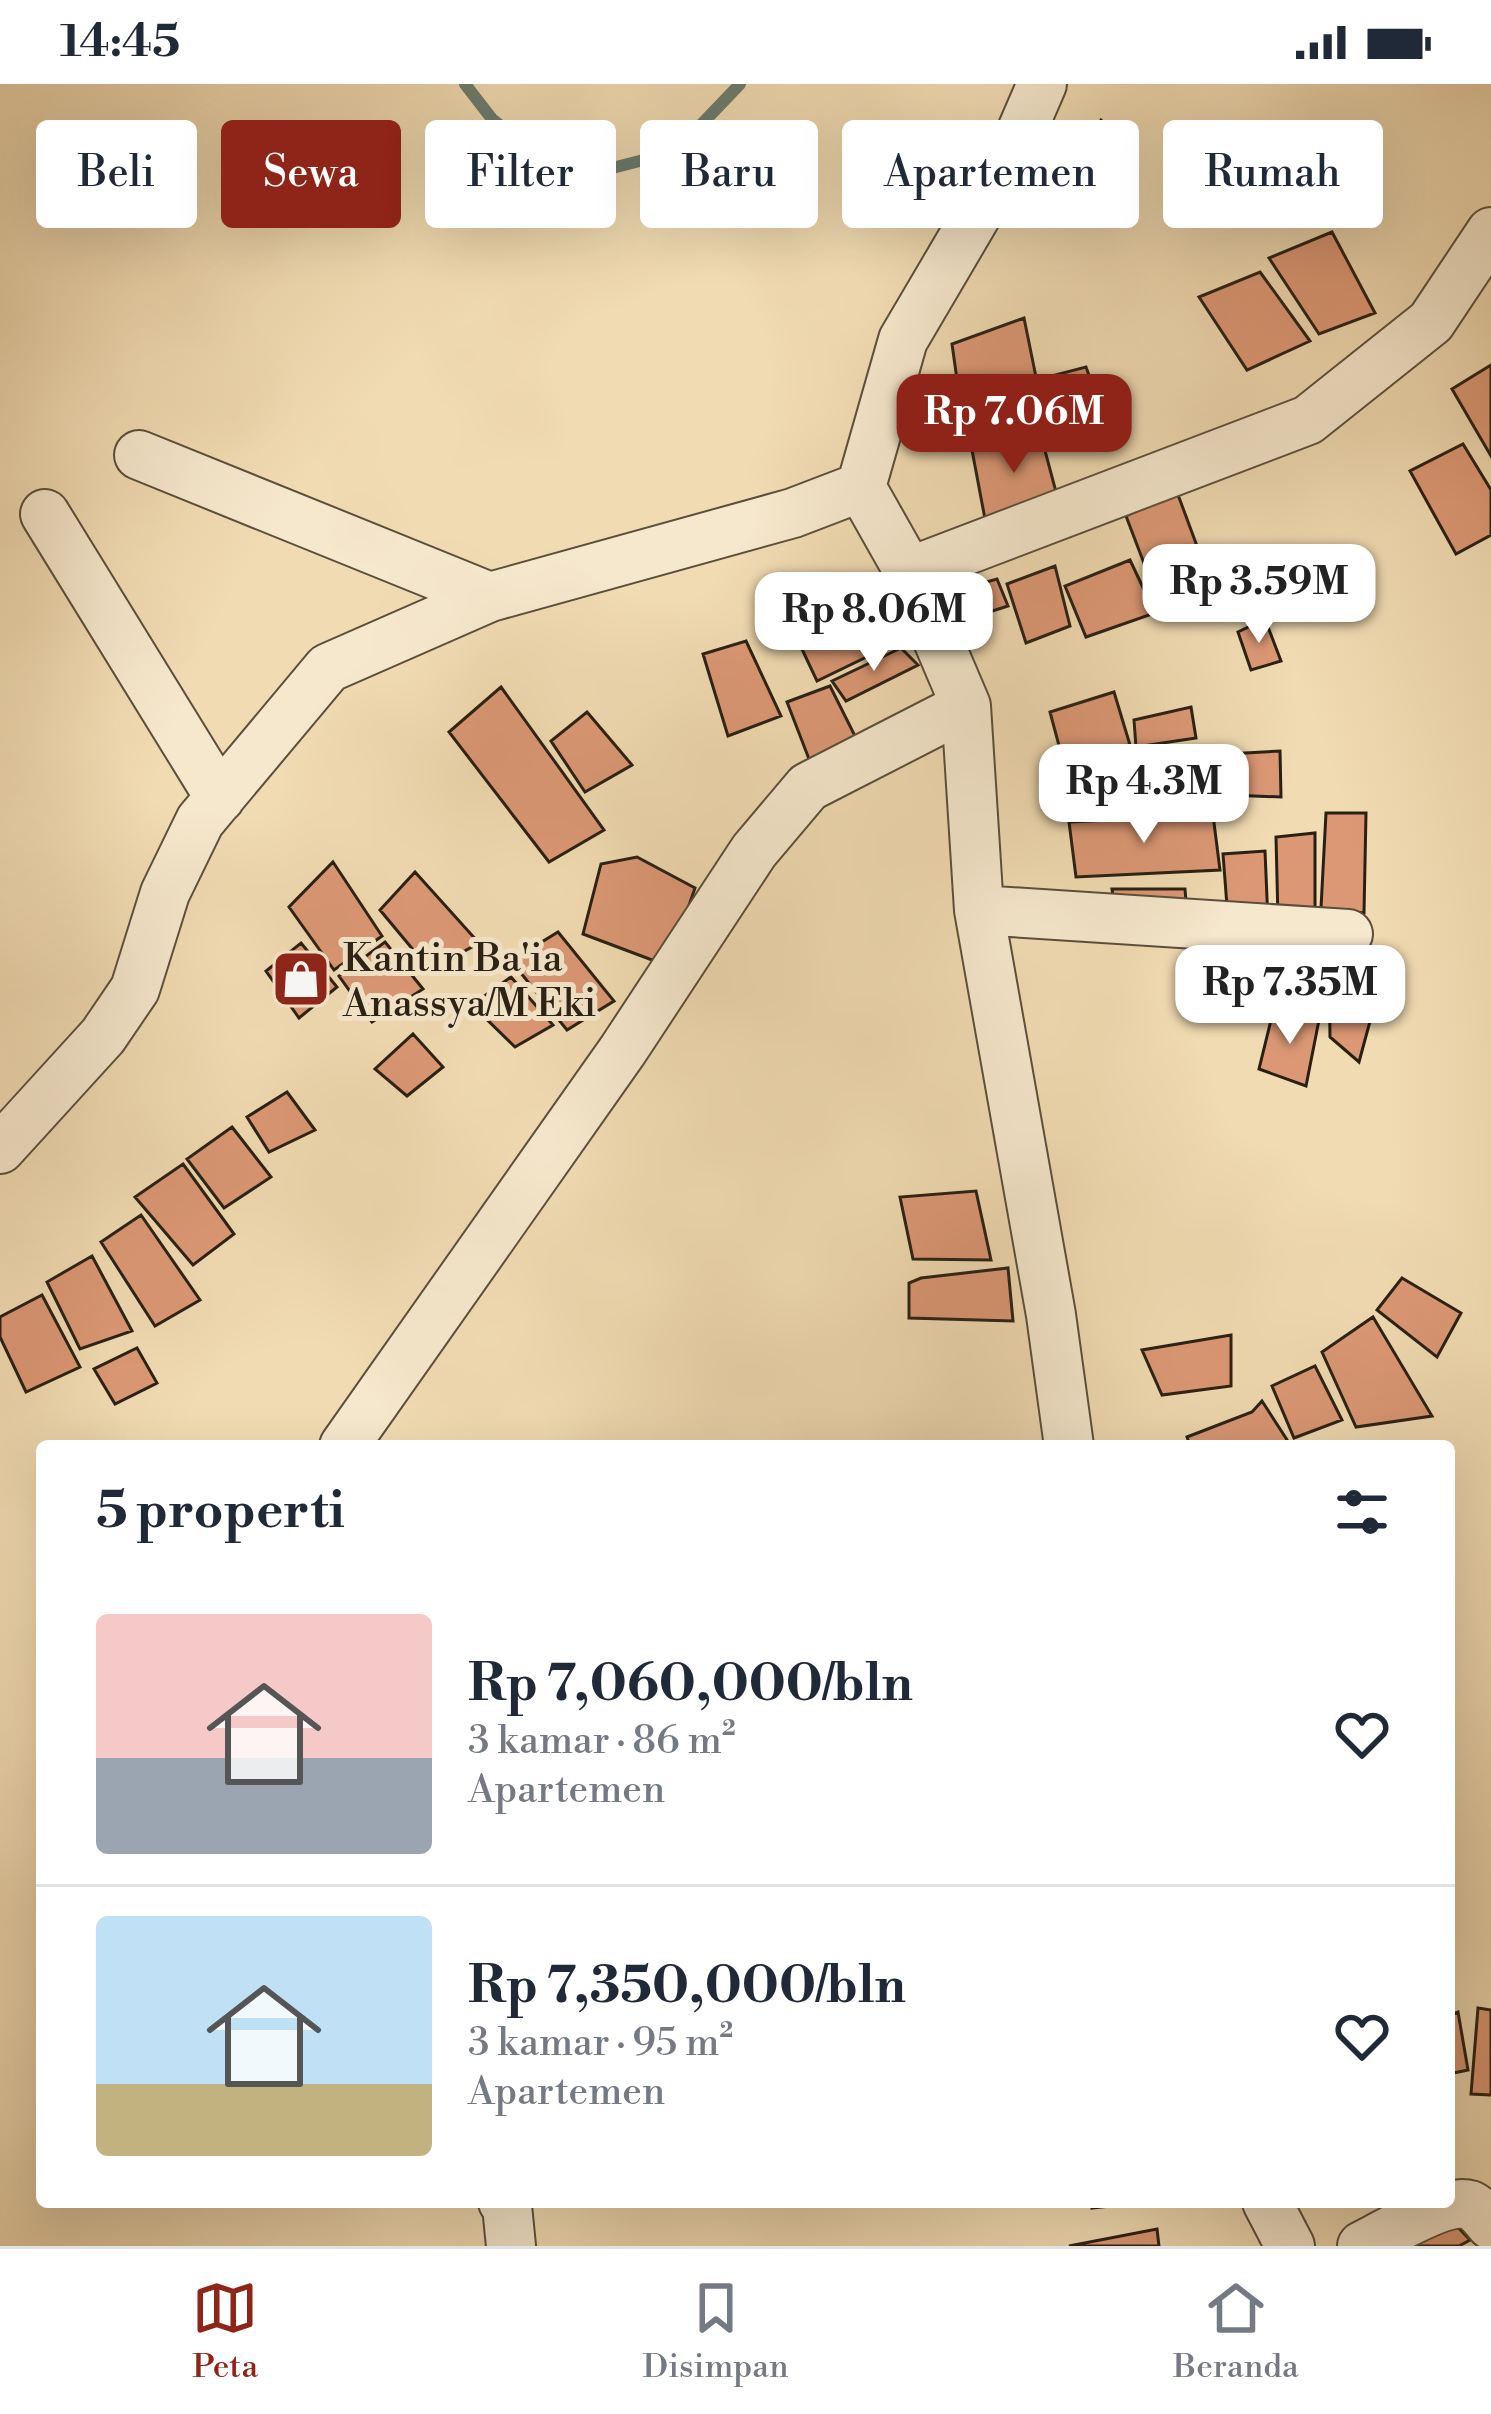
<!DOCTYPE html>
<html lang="id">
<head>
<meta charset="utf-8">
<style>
	:root { --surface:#fff; --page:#f6f6f7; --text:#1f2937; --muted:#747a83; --line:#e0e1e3; --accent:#8f2418 }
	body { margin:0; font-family:"Libre Bodoni",serif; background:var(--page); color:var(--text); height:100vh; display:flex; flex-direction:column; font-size:45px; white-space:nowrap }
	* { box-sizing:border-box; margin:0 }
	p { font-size:39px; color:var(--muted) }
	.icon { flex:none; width:66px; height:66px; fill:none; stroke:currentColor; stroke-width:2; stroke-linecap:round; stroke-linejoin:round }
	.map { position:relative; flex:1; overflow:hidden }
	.sheet { position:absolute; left:36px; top:1356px; width:1419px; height:768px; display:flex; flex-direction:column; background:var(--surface); border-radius:12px; box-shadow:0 12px 48px #0002 }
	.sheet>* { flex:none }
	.hud { position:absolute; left:36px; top:36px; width:1419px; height:108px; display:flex; gap:24px }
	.price { position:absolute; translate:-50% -102px; padding:0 27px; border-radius:24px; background:#fff; color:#222; font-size:39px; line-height:78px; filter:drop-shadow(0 3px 6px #0008) }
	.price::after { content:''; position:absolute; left:50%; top:72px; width:36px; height:27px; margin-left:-18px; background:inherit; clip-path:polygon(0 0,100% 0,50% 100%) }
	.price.active { background:var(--accent); color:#fff }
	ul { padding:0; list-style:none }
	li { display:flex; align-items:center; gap:36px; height:300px; padding:0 60px }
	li+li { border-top:3px solid var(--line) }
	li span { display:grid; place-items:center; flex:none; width:336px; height:240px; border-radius:12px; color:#555 }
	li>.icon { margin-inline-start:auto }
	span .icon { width:144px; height:144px; fill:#fffc; stroke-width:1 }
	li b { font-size:51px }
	h2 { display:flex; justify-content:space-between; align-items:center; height:144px; padding:0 60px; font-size:51px }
	.tag { padding:0 42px; border-radius:12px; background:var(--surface); box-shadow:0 12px 48px #0002; font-size:42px; line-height:108px }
	.tag.active { background:var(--accent); color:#fff }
	.status { display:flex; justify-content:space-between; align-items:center; height:84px; padding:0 60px; background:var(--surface); direction:ltr }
	.status svg { height:33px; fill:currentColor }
	.dock { display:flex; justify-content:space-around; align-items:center; height:168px; border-top:3px solid var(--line); background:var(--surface); font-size:33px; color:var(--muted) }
	.dock a { display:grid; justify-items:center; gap:6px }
	.dock .active { color:var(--accent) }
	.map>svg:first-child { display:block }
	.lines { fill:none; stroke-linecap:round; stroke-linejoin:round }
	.stream { stroke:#6d7d6f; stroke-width:12 }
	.building { fill:#dc9875; stroke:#292014; stroke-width:3 }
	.minor-casing { stroke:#5b4f3c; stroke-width:52 }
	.minor { stroke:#f6e8cd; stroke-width:48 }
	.labels { text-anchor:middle; stroke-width:10; stroke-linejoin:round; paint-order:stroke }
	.poi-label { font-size:39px; fill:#292014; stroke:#f6e8cd; text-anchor:start }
</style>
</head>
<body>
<div class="status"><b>14:45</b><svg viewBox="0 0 49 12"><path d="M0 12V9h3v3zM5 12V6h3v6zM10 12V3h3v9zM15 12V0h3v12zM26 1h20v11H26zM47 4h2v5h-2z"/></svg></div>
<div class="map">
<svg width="1491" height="2162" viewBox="0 0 1491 2162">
	<rect width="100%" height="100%" fill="#f1dbb2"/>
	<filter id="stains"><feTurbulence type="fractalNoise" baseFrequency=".00167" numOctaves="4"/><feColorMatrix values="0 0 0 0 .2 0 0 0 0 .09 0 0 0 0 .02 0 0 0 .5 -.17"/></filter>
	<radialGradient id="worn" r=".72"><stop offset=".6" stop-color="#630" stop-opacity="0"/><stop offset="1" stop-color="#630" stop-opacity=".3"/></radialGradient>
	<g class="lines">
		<path class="stream" d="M465,0L492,35L569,95L675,68L740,0"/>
	</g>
	<path class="building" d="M1101,36L1137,68L1104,103L1072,85Z
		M1332,148L1375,229L1319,250L1269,174Z
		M1260,188L1310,257L1247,286L1199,213Z
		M1024,234L1036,293L959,310L952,260Z
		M1491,281V372L1452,305Z
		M1086,283L1100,322L960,363L948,319Z
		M1040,348L1059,419L985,435L972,366Z
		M1463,360L1491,406V451L1456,470L1410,387Z
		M1177,408L1204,481L1150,495L1126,432Z
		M1130,476L1155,529L1086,553L1065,502Z
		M1055,482L1070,542L1026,559L1007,500Z
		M997,495L1008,522L961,537L951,508Z
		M866,517L889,562L817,597L792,544Z
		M1265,535L1281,577L1251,586L1238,548Z
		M746,557L781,632L728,652L703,570Z
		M901,564L918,581L846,617L832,597Z
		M830,602L859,660L809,675L787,618Z
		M501,603L604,746L549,778L449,648Z
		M1114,608L1130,661L1061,669L1050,628Z
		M1191,623L1196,654L1136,663L1134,636Z
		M587,628L632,681L585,708L551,657Z
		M1280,667L1281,713L1230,711L1228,670Z
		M1186,675L1194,722L1100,724L1102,682Z
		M1326,729H1366L1364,829L1321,824Z
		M1213,731L1220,786L1076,793L1069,738Z
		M1315,749V839L1278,835L1276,753Z
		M1265,767L1268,838L1228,835L1223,770Z
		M637,773L695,804L668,882L583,850L601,780Z
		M333,778L382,852L334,886L289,823Z
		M415,788L479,859L430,886L380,826Z
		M1112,805H1185L1187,830L1115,826Z
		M558,848L614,917L567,946L511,877Z
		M385,858L423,905L372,938L339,892Z
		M301,859L337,903L299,934L266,887Z
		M1329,881L1382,893L1359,978L1330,953Z
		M511,893L553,941L515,963L472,921Z
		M1273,928L1319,936L1306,1002L1259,985Z
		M413,950L443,983L407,1012L375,985Z
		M287,1008L315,1046L269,1068L247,1033Z
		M232,1043L271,1093L224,1124L187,1075Z
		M183,1080L234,1150L193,1181L135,1113Z
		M976,1107L991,1176L913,1175L900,1113Z
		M141,1131L200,1216L155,1242L101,1158Z
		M92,1172L132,1247L80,1265L47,1198Z
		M1008,1184L1013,1237L909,1234V1199L921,1194Z
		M1402,1194L1461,1229L1437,1273L1377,1226Z
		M42,1211L80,1283L26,1308L0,1253V1233Z
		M1373,1233L1432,1332L1356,1343L1322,1268Z
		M1231,1251V1302L1162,1311L1142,1266Z
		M137,1264L157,1299L115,1320L94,1285Z
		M1315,1282L1342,1336L1294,1354L1272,1302Z
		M1262,1317L1291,1362H1190L1187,1353L1252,1328Z
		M1478,1924L1491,1926V2011L1471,2010Z
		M1458,1928L1468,1986L1449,1990V1931Z
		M1092,2118H1146L1092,2124Z
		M1451,2136L1470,2156L1459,2162H1399Z
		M1157,2145L1159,2162H1069Z"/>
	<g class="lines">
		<defs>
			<path id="minor" d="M139,371L490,513
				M861,403L903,256L1010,74L1042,0
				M45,430L220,714
				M909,488L1308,336L1431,238L1491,148
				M979,826L1348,850
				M0,1065L103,952L135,905L165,809L200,737L328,584L490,513L793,429L861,403L909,488L966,622L979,826L1051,1231L1069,1362
				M344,1362L623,966L754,767L808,703L966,622
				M503,2118L507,2122L511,2162
				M1267,2118L1290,2162
				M1362,2162C1387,2150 1444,2113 1470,2121C1479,2125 1485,2134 1491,2141"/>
		</defs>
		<use href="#minor" class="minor-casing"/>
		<use href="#minor" class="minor"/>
	</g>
	<defs>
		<symbol id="shop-square" viewBox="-11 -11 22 22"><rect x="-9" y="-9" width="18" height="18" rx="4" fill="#8f2418" stroke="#f6e8cd"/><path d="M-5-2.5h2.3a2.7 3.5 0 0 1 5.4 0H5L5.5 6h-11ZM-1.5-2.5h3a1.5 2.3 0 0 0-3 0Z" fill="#fff"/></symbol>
	</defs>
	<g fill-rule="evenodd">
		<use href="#shop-square" x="268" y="862" width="66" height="66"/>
	</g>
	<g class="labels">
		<g class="poi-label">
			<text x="343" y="887">Kantin Ba'ia<tspan x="343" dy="45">Anassya/M Eki</tspan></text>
		</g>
	</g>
	<rect width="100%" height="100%" filter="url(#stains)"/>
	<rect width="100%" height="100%" fill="url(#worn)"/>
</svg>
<b class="price active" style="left:1014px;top:392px">Rp 7.06M</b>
<b class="price" style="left:1259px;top:562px">Rp 3.59M</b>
<b class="price" style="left:874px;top:590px">Rp 8.06M</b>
<b class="price" style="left:1144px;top:762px">Rp 4.3M</b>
<b class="price" style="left:1290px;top:963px">Rp 7.35M</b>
<div class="hud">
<a class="tag">Beli</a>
<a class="tag active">Sewa</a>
<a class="tag">Filter</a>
<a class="tag">Baru</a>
<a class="tag">Apartemen</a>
<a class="tag">Rumah</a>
</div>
<section class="sheet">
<h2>5 properti<svg class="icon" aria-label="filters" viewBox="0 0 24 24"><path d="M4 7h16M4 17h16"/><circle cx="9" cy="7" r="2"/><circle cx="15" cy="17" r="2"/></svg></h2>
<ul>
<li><span style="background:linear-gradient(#f6c9c9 60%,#9aa5b1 0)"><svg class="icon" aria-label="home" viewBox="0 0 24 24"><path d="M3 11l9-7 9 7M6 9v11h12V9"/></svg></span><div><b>Rp 7,060,000/bln</b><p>3 kamar · 86 m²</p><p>Apartemen</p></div><svg class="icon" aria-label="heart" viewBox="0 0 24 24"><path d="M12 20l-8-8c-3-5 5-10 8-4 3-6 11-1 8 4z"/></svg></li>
<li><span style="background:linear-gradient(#bfe0f5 70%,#c2b280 0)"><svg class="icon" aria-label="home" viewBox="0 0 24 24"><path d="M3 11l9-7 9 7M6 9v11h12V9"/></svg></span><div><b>Rp 7,350,000/bln</b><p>3 kamar · 95 m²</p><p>Apartemen</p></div><svg class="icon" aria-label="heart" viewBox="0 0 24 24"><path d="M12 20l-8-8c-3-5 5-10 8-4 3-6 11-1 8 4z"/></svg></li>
</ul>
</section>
</div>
<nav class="dock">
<a class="active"><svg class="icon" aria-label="map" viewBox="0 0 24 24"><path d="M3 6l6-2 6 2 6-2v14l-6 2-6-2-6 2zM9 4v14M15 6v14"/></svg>Peta</a>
<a><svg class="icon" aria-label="saved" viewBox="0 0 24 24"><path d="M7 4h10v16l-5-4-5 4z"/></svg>Disimpan</a>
<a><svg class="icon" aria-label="home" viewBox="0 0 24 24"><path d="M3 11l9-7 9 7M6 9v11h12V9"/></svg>Beranda</a>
</nav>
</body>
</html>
